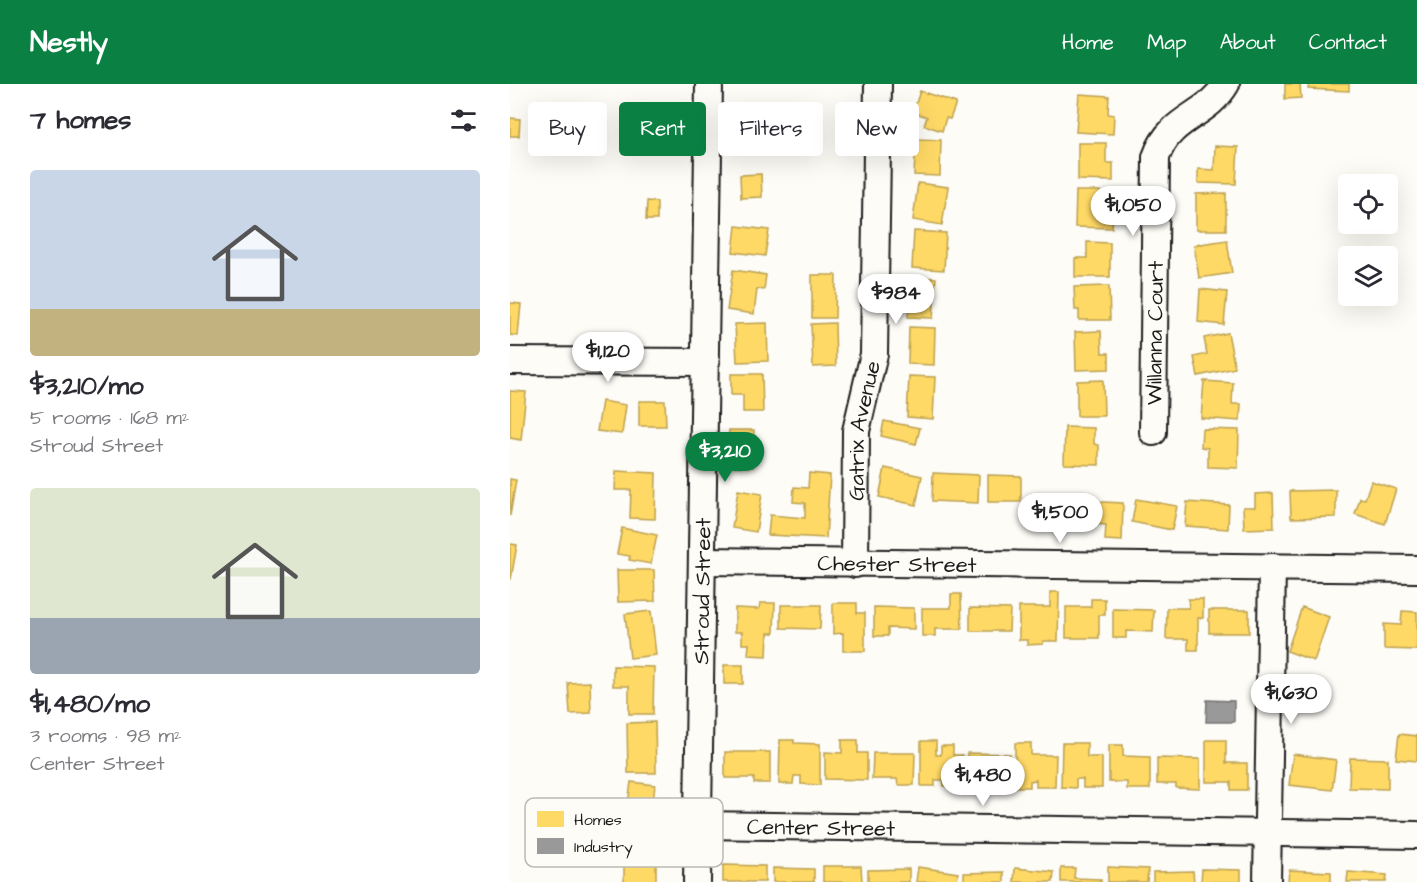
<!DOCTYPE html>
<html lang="en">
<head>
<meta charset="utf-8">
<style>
	:root { --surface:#fff; --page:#f7f7f7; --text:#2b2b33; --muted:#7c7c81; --accent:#0b8043 }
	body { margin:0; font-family:"Architects Daughter",sans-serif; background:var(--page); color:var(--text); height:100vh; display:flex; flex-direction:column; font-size:22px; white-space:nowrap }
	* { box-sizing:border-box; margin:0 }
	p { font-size:20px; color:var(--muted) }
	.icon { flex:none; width:33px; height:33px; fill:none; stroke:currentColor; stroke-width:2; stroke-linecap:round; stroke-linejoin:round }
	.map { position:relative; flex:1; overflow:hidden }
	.sheet { display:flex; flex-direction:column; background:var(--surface); width:510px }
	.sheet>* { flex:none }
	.hud { position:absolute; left:18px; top:18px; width:570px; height:54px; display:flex; gap:12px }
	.tools { position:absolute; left:828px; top:90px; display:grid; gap:12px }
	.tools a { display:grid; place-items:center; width:60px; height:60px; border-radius:6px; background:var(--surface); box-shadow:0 6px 24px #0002; font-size:30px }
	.price { position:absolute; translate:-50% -51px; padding:0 14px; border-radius:21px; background:#fff; color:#222; font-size:20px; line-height:39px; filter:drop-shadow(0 2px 3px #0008) }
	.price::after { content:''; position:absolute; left:50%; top:36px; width:18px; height:14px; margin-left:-9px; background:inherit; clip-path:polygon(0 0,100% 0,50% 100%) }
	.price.active { background:var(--accent); color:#fff }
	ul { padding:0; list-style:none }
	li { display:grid; align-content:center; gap:12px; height:318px; padding:0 30px }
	li span { display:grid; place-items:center; height:186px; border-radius:6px; color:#555 }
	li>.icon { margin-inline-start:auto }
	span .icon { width:108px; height:108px; fill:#fffc; stroke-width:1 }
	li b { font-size:26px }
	h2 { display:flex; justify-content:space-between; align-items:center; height:72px; padding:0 30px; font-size:26px }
	.tag { padding:0 21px; border-radius:6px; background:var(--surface); box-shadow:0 6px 24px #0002; font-size:21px; line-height:54px }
	.tag.active { background:var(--accent); color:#fff }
	header { display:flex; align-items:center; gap:36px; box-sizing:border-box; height:84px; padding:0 30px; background:var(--accent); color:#fff }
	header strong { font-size:28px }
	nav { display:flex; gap:33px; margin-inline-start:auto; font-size:21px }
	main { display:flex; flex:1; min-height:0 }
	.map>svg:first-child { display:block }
	.homes { fill:#ffd966; stroke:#bba050; stroke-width:1.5 }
	.industry { fill:#999; stroke:#747474; stroke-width:1.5 }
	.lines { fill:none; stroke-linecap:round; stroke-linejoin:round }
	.minor-casing { stroke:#1c1c1c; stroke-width:30 }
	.minor { stroke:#fdfcf7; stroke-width:26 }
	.labels { text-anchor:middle; stroke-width:6; stroke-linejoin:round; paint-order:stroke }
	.street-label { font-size:22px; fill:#1c1c1c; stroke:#fdfcf7 }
	.key { fill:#fdfcf7; stroke:#bab9b5; stroke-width:1.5 }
	.key-label { font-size:16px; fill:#1c1c1c }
</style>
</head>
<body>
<header>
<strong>Nestly</strong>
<nav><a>Home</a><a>Map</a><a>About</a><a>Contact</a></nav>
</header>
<main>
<section class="sheet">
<h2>7 homes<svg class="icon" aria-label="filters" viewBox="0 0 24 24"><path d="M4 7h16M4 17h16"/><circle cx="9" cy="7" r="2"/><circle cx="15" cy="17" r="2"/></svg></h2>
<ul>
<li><span style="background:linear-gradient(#c9d6e8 75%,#c2b280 0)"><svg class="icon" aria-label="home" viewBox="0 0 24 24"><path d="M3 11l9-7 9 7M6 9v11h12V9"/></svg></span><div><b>$3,210/mo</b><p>5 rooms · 168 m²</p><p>Stroud Street</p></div></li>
<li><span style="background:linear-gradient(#dfe7d0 70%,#9aa5b1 0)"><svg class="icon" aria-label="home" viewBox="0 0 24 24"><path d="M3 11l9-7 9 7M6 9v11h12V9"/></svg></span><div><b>$1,480/mo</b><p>3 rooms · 98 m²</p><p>Center Street</p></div></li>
</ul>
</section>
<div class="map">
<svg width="907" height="798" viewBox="0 0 907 798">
	<rect width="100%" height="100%" fill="#fdfcf7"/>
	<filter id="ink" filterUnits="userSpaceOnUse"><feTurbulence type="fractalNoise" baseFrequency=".0167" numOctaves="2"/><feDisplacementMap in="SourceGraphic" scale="12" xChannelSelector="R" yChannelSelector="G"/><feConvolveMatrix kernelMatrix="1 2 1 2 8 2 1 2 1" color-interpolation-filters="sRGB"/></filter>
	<g filter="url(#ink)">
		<path class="homes" d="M775,0H790L791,14L775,15Z
			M799,0H839V7L798,5Z
			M410,7L446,19L440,35L436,34L432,47L414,41L417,33L403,28Z
			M569,10L599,12L598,30L604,31L603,50L566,48Z
			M0,34L10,35L9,52H0Z
			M406,55L431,56L430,92L404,91Z
			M568,59H596V79H603V97L568,96Z
			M705,62L728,63L726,100L688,99V85L704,86Z
			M251,90L252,113L231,114L230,91Z
			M408,99L438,103L432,141L403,136Z
			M566,107H590V126H603L602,144L565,143Z
			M716,109V146H686V110Z
			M137,117L147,118V136H136Z
			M226,142L259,146L255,172L223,168Z
			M404,147L436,149L434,186L402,184Z
			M717,156L722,189L689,194L684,161Z
			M577,158L600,159V193H565V174H577Z
			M223,186L256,191L254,206L247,205L244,230L217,226Z
			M302,191H326L325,234H302Z
			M401,193L426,194L423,234L398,233Z
			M599,202L600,236H569V226H565L564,203Z
			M690,205L717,208L714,241L688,238Z
			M0,219L11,220L8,252L0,251Z
			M257,239L258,277L227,278L225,240Z
			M325,239L326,282L303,283L301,240Z
			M399,243L425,244L424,281L398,280Z
			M591,247L592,269H599V285L566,286L565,248Z
			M718,249L725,284L688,292L684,273L697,270L694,254Z
			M221,290H252L253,328H233V311H221Z
			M399,292L425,293L423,335L397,333Z
			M593,296L594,332H567V297Z
			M694,297L723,299L722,320H731L730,337L691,334Z
			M0,307L16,308L11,356L0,354Z
			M92,317L116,321L112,350L87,347Z
			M129,317H155L156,342H129Z
			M374,337L410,344L406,360L371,352Z
			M555,343L584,344V360L589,361V381L554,380Z
			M692,345L729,346L728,384L698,383V364L691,363Z
			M219,346H244L243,383L218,382Z
			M375,384L412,392L406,421L369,413Z
			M106,387L146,389L145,435L120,434L121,406H105Z
			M299,389L320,391L316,454L258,451L260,431L295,434V419L283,418L284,403L298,404Z
			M423,389L469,391L468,419L422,417Z
			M478,391L511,392V418H478Z
			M0,395L6,396L0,432Z
			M861,397L886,405L875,440L845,430L850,414L855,415Z
			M228,406L252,410L246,448L222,444Z
			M826,406V433L781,434L780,407Z
			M763,409L764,444L734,445L733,423H745V410Z
			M521,414L561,420L557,443L518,437Z
			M626,415L667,422L662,446L622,438Z
			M572,417L613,419L612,457L595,456L596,441L571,439Z
			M677,418L719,421L718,445L675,442Z
			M112,444L147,451L141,480L119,476L120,472L107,470Z
			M0,460L7,461L1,495H0Z
			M107,486H144L145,517L108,518Z
			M540,508H549L548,557H533V560L517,561V556H509V523H540Z
			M441,510H451L452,545H425V552H412V524H441Z
			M581,515H595V531H589V554H556V523H581Z
			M678,515H693V534H688V566H678V555H656L657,524H679Z
			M250,519H265L264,549H258L257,572L238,571L239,560H232V548H225V524L249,525Z
			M323,519H347V529H355V567H333V549L323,550Z
			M271,521H311L310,545L271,544Z
			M364,523L404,524V545L378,544V552H364Z
			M792,523L819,533L804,577L777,567Z
			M460,524L500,525L499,547H460Z
			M603,525L644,526L643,548L616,547V554H603Z
			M699,526H739V549H699Z
			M141,527L146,571L120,574L115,530Z
			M892,527L907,528V566L874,565V540L891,541Z
			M214,581H233V600H214Z
			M103,582L144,583L143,630H119V602H103Z
			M80,598L81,629L60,630L58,599Z
			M145,638L146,689H118L117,639Z
			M889,650L907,652V677L886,675Z
			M270,656H284V659L310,660V701L291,700V692H284L283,700H269Z
			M332,656H348V669H357V696L315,695V668L332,669Z
			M696,656H716V679H737V706H721V698H696Z
			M411,657H426V671H431V662H443V671H452L451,702H434L433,696H425V702H411Z
			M505,659H521V671H546L545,703H526V696L520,697V703H505Z
			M552,659H577V673H592V704H573V695H566V704L551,703Z
			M599,661H613V672L640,673V705H617V698H599Z
			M215,668H260V699H244V694H215Z
			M363,669H405L404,701H388L387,695H362Z
			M457,669L500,670V704L476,703V698H456Z
			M783,670L826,676L822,706L779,701Z
			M647,674L690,675V705L666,704V700H647Z
			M840,674L878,675V705L839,704Z
			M121,698L145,701L140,744L115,741Z
			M104,757L146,758V798H114V777H104Z
			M213,781L255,782V798H213Z
			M313,782H351L352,798H313Z
			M408,783L448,789L447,798H406Z
			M598,783L638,785L637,798H598Z
			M263,784L304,785V798H263Z
			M505,784L544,788L543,798H504Z
			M551,784H565L564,794L591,795V798H551Z
			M399,785V798H358V786Z
			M692,785L731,786V798H691Z
			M779,786L821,788V798H778Z
			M683,787L684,798H643V788Z
			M494,788V798H454V789Z
			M838,788L877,791L876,798H837Z"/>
		<path class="industry" d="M697,616L724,617V638H696Z"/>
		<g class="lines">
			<defs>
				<g id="minor">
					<path d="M0,277L196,278"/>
					<path id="s1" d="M643,348L646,73C661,31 696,34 716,0"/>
					<path id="s2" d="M192,477L907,485"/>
					<path id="s3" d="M345,480L346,347L364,270L368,0"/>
					<path id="s4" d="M187,741L907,751"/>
					<path id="s5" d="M187,798L199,0"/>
					<path d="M757,798L762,483"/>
				</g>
			</defs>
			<use href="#minor" class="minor-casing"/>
			<use href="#minor" class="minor"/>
		</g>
	</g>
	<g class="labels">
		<g class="street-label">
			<text dy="8" stroke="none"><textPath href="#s1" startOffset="99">Willanna Court</textPath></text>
			<text dy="8" stroke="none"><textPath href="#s3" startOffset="134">Gatrix Avenue</textPath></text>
			<text dy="8" stroke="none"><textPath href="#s2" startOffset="195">Chester Street</textPath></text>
			<text dy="8" stroke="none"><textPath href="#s5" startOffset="291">Stroud Street</textPath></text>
			<text dy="8" stroke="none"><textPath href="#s4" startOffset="124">Center Street</textPath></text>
		</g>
	</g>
	<rect x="15" y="714" width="198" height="69" rx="9" class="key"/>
	<rect x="27" y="727" width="27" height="16" fill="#ffd966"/>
	<rect x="27" y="754" width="27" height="16" fill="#999"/>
	<g class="key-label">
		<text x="64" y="741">Homes</text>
		<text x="64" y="768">Industry</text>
	</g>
</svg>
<div class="tools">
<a><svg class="icon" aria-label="locate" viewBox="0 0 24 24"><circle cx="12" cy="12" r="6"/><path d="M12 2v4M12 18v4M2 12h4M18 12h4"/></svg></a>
<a><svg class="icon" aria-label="layers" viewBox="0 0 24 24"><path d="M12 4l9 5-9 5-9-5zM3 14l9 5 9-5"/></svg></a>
</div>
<b class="price" style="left:623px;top:153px">$1,050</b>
<b class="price" style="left:386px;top:241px">$984</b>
<b class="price" style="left:98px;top:299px">$1,120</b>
<b class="price active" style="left:215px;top:399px">$3,210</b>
<b class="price" style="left:550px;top:460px">$1,500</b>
<b class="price" style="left:781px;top:641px">$1,630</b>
<b class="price" style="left:473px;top:723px">$1,480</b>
<div class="hud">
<a class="tag">Buy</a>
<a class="tag active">Rent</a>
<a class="tag">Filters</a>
<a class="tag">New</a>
</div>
</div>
</main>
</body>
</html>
